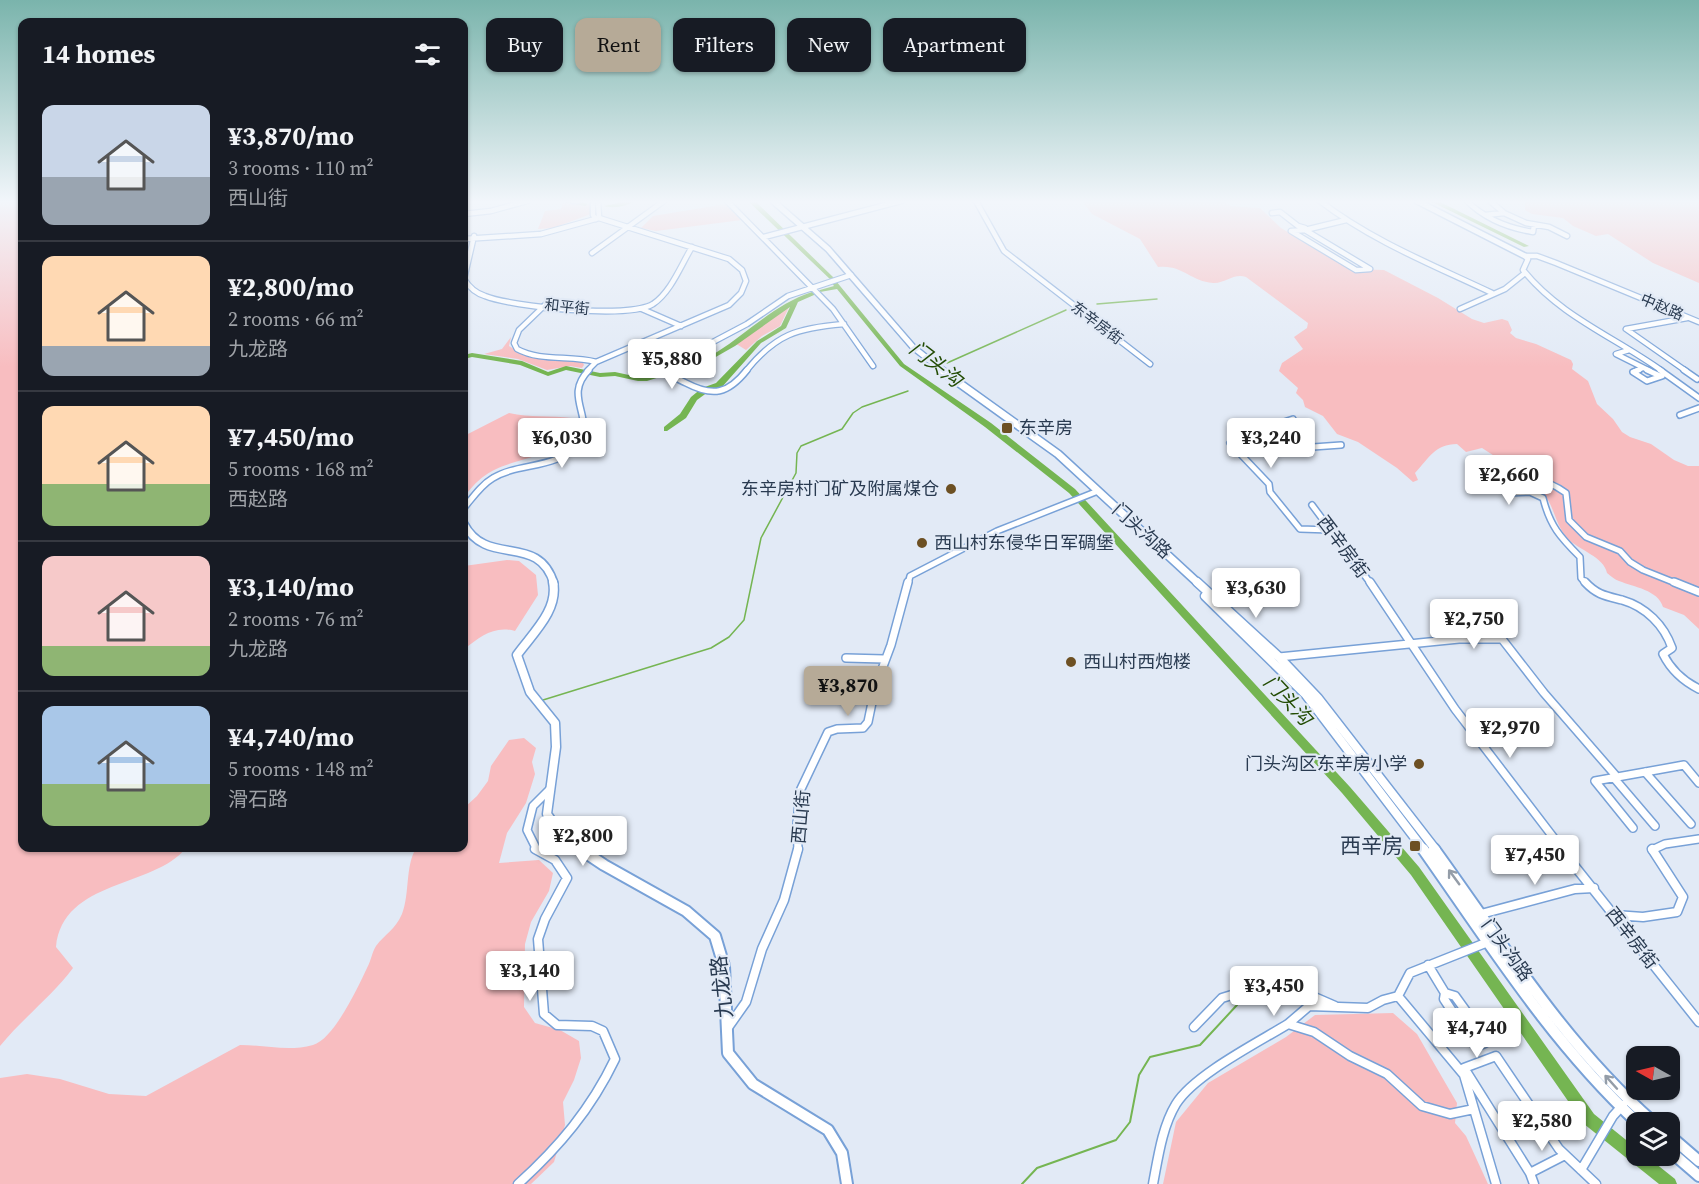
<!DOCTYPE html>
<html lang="en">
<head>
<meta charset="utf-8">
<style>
	:root { --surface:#171b24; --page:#242831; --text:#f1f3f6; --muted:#9ea1a6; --line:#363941; --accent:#b6aa97 }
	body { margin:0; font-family:"Source Serif 4","Noto Sans SC",serif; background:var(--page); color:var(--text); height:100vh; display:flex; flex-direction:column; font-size:22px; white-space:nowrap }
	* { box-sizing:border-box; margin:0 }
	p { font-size:20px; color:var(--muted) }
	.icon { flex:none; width:33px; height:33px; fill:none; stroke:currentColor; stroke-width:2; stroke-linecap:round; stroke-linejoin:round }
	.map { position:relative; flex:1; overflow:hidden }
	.sheet { position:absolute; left:18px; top:18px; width:450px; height:834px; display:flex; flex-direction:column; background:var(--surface); border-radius:12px; box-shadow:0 2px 4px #0004 }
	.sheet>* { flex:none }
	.banner { position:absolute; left:486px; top:18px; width:570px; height:54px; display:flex; gap:12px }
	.needle { width:39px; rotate:278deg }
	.buttons { position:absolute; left:1626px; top:1046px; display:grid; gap:12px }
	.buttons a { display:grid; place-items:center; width:54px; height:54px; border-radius:12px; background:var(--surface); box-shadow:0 2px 4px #0004; font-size:30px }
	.price { position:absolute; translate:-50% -51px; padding:0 14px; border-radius:6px; background:#fff; color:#222; font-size:20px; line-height:39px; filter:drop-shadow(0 2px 3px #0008) }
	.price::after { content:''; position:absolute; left:50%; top:36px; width:18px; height:14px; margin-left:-9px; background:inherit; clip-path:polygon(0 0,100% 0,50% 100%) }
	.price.on { background:var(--accent); color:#111 }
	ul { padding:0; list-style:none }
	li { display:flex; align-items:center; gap:18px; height:150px; padding:0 24px }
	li+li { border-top:2px solid var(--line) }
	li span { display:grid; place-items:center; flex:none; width:168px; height:120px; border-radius:12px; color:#555 }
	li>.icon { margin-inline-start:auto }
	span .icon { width:72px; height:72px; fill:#fffc; stroke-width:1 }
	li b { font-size:26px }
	h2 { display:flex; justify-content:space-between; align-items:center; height:72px; padding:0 24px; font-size:26px }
	.tag { padding:0 21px; border-radius:12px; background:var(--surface); box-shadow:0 2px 4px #0004; font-size:21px; line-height:54px }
	.tag.on { background:var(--accent); color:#111 }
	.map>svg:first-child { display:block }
	.green { fill:#f8bdc0 }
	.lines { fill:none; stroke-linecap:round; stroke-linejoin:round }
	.stream-far1 { stroke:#75b552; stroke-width:1.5 }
	.stream { stroke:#75b552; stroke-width:2 }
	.river { fill:#75b552; fill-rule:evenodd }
	.minor-far3-casing { stroke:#78a1d7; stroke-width:7 }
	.minor-far2-casing { stroke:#78a1d7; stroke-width:8 }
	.minor-far1-casing { stroke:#78a1d7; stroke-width:10 }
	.minor-casing { stroke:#78a1d7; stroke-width:11 }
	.major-far3-casing { stroke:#78a1d7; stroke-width:8 }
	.major-far2-casing { stroke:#78a1d7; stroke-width:10 }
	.major-far1-casing { stroke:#78a1d7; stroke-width:11 }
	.major-casing { stroke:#78a1d7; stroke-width:14 }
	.minor-far3 { stroke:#fff; stroke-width:4.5 }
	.minor-far2 { stroke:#fff; stroke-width:5 }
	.minor-far1 { stroke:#fff; stroke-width:7 }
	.minor { stroke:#fff; stroke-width:8 }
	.major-far3 { stroke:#fff; stroke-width:5 }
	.major-far2 { stroke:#fff; stroke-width:7 }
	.major-far1 { stroke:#fff; stroke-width:8 }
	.major { stroke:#fff; stroke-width:10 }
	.oneway { stroke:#949da8 }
	.poi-dot { fill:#6d5023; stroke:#e2eaf6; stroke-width:2 }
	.labels { text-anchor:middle; stroke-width:4.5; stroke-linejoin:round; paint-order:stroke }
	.far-street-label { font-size:15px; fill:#2a3b51; stroke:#e2eaf6 }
	.poi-label { font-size:18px; fill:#2a3b51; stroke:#e2eaf6; text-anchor:start }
	.street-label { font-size:18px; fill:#2a3b51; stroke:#e2eaf6 }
	.water-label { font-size:20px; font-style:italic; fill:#234c04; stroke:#e2eaf6 }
	.near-poi-label { font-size:21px; fill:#2a3b51; stroke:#e2eaf6; text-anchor:end }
	.near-street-label { font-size:21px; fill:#2a3b51; stroke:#e2eaf6 }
</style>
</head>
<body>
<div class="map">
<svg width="1699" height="1184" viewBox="0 0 1699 1184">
	<rect width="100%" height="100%" fill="#e2eaf6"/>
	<path class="green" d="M0,201H22V848H186C154,888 63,879 56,947L73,968C52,996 23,1018 0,1046Z
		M1082,201H1223L1231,206L1260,208L1281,228L1349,269L1384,270L1438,298L1472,319L1484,323L1502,319L1508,321L1512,330L1510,333L1516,338L1536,344L1571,360L1573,364L1572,369L1588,381L1597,404L1613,419L1622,432L1630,437L1651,444L1674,460L1688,466H1699V629L1684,615L1663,607C1658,590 1634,587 1619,581C1615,580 1611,576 1607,573C1604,557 1579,550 1568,539C1555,525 1555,507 1543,493L1549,490C1536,472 1528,466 1506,469L1499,459L1482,448L1466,452L1457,444C1435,444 1429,458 1415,473L1418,480L1413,482L1397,468L1358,442L1337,434L1323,416L1305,407L1303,400L1296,393L1298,388L1279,371L1282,363L1303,349L1294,337L1307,328L1308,323L1246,277C1233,273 1225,284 1213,283C1190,281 1182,264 1158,267L1140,239L1092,214Z
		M1525,201H1699V283L1653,263L1608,234L1596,236L1573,226L1563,218L1532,214L1525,210Z
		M563,203L591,205V214L553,228L538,229L545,211L561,209Z
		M726,204L742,220L656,231L641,228L653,216Z
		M790,305L780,326L762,336L746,350L738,345H732Z
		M511,337L509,346C530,361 557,359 582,361L584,365L582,368L570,366L547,370L518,359L484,354L502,349Z
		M509,413C530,418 551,415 572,418V433L553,445L532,452V457C503,466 487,468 468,492L464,493V436Z
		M507,560L519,561L536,575L538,595L515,631C494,625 480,637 464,649V566Z
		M524,738L536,748L532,762L535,774L526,803L507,833L499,863L539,860L553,873L549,891L531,922L525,944L524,1007L535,1023L560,1030L579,1041L581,1058L574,1080L563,1102L565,1125L554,1162L531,1184H0V1078L27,1074L60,1079L109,1094L146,1096L240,1045C265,1045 288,1052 313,1045C334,1039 358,987 367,968C371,961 372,952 376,946C385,934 395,930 402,914C410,893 405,867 416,848H464V808L477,796L488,781L491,766L509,740Z
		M1393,1013L1417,1034L1457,1103L1455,1123L1466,1136L1488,1184H1163L1176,1122L1208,1083L1286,1037L1315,1015Z"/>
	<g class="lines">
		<path class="stream-far1" d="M1097,304L1157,299
			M947,363L1066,310
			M543,700L711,648L729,637L744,620L761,538L796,473L797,453L801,446L842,429L853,413L862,407L908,391"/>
		<path class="stream" d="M1022,1184L1037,1168L1116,1140L1130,1122L1139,1075L1150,1057L1200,1045L1237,1005"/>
		<path class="river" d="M561,201H578L588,204L585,206Z
			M627,201H635C627,206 613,209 604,206Z
			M748,201H755L834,278V280L836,281L904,364L991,423L1075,489L1350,787L1419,867L1594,1114L1636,1148V1155H1645L1675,1179L1677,1184H1659L1584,1124L1411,875L1342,793L1069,493L985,427L900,366L837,289L820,292V290L834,286L831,282L832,281Z
			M1430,201H1438L1529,246L1524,247Z
			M812,292L815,294L814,295L798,302L786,328L761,343L722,387L708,392L697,400L686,418L667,431H664V427L680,414L691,397L702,388L716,383L757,341L781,326L790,307L735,346L707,362L647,381H638L615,376L600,377L566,370L548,376L520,365L472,357L464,359V355L472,353L522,361L548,372L566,366L600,373L615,372L638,377H646C670,368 695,365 717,352C749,332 775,304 812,292Z"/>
		<defs>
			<path id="minor-far3" d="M573,201H578
				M593,201V215L596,219
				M598,201L599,218
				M727,201L833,309L873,366
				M976,201L1004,251L1150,364
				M1320,201C1372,241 1433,265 1492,293
				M1467,201C1485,219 1508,228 1533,232L1534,225
				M1490,201L1503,212
				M1272,213L1280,212L1298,226L1305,228
				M464,214L491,211L527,201
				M1485,215L1504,213L1526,223L1549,227L1567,236
				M1305,230L1370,269L1356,270L1291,231Z
				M1305,230L1346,220
				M474,236L464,279C469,287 475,293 485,296C512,307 629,319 653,304C671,292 681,265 692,247
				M764,237L901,201
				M464,239L541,234L599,218
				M592,253L664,201
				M546,304L519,330L514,343L517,349C541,362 570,355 596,362
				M642,309L681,326
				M1460,309L1505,289L1525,273
				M1629,350L1616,354L1650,371
				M587,371L596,362L729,305L741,293L746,281L742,270L729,259L599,218
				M671,371L677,361L747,324L788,296L851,275
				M746,371C776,334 797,328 844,324
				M1635,371L1643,368
				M1662,371C1615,337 1561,317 1523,270L1528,259L1525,256H1537L1556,263L1699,322
				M1686,371L1626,329L1687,318"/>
			<path id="minor-far2" d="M672,370L670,373C674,378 680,380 686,383C713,397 728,394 747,370
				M1639,370L1633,372L1647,381L1662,376
				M1647,370L1660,376
				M1660,370L1699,398
				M1684,370L1697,379
				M1680,415L1699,408
				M1293,419L1236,438L1230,443L1269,484L1270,492L1300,529L1330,530
				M1276,424L1299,448L1341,445
				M1312,505L1371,584
				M464,508C473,497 481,485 493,478C519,462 558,470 578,443C596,417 562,397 589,370
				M908,584L910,576L997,531L1098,491
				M1586,584L1581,578L1580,557C1560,537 1550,526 1543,498L1530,492L1508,493L1500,485C1523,475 1546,478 1566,493L1569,520L1586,537L1620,551L1630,562L1643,570L1678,584"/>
			<path id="minor-far1" d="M1370,582L1455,709L1563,850
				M1585,582C1597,595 1606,596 1622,600C1646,607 1664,625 1672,648L1663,654C1671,670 1683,681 1699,689
				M1674,582L1699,592
				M1279,657L1459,639H1502L1544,693L1617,777
				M846,658L884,659
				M1645,772L1691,824
				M1614,778L1655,826
				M1633,828L1595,781L1684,765L1699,783
				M537,850L527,830L533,806L550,789
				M798,850L797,824L800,791L828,732L837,729L863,728L868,722L875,688L891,645L908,582
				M1652,850L1665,844L1699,839"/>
			<path id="minor" d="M1561,849L1699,1022
				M1481,914L1575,889L1594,888
				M1615,915L1643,917L1677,912L1683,897L1652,849
				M1488,942L1410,973L1398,996L1464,1075L1496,1184
				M1428,965L1445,993
				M1445,993L1455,996L1486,1039L1485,1043L1478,1046L1473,1043L1444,999Z
				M1288,1024L1309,1006L1368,1008L1383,1000L1398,996
				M1194,1027L1222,998L1235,994L1286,993L1312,996L1335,1006
				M727,1029L746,1002L762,949L784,900L798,849
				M1581,1170L1613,1116L1623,1105
				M1530,1173L1565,1155
				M518,1184C559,1147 591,1109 615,1059L603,1031L592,1026L557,1025L544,1014L538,939L545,919L567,878L555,860L535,849
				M1153,1184C1158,1158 1162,1127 1176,1104C1194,1075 1257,1043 1288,1024L1314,1032L1350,1056L1387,1074L1422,1106L1450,1114L1474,1109
				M1534,1184L1530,1173L1464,1068L1496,1056L1559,1149L1596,1184"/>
			<path id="major-far3" d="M773,201L828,249L913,347L943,371
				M1417,201L1525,256"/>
			<path id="major-far2" d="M941,370L1058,454L1199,584
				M464,524C487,568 539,532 554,584"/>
			<path id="major-far1" d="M553,582C559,610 532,634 517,655L530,692L555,723L556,747L547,814L564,838L582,850
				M1197,582L1279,657L1318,698L1436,850
				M1205,596L1306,695L1424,850"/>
			<path id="major" d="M580,849L604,865L686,911L715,936L724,966L728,1053L753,1084L828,1130L842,1153L847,1184
				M1423,849C1490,944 1552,1043 1637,1122
				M1434,849C1502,943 1565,1045 1653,1122
				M1670,1136L1699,1161
				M1670,1151L1699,1176"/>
		</defs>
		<use href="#minor-far3" class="minor-far3-casing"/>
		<use href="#minor-far2" class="minor-far2-casing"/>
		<use href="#minor-far1" class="minor-far1-casing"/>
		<use href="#minor" class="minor-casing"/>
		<use href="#major-far3" class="major-far3-casing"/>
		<use href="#major-far2" class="major-far2-casing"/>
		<use href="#major-far1" class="major-far1-casing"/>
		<use href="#major" class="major-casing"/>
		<use href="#minor-far3" class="minor-far3"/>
		<use href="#minor-far2" class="minor-far2"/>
		<use href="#minor-far1" class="minor-far1"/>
		<use href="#minor" class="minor"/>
		<use href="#major-far3" class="major-far3"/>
		<use href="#major-far2" class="major-far2"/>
		<use href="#major-far1" class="major-far1"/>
		<use href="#major" class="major"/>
	</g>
	<defs><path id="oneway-shaft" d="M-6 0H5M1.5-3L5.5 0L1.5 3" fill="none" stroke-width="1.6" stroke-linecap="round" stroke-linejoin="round" transform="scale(1.5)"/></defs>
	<g class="oneway">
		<use href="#oneway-shaft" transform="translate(1454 877) rotate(-126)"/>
		<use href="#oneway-shaft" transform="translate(1611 1082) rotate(-132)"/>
	</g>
	<linearGradient id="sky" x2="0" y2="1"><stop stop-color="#7ab4ac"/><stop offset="0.55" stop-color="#f2f6fb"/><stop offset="1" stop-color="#f2f6fb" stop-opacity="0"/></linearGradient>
	<rect width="1699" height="367" fill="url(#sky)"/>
	<g class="poi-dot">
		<rect x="1001" y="422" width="12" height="12" rx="3"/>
		<circle cx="951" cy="489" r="6"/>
		<circle cx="922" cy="543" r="6"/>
		<circle cx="1071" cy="662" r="6"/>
		<circle cx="1419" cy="764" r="6"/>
		<rect x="1409" y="840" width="12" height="12" rx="3"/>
	</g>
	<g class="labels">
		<g class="far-street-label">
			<text transform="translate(567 307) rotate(6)" y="5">和平街</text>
			<text transform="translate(1662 307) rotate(23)" y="5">中赵路</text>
			<text transform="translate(1097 323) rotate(37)" y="5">东辛房街</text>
		</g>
		<g class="poi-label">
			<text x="1019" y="434">东辛房</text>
			<text x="939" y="495" text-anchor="end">东辛房村门矿及附属煤仓</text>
			<text x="934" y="549">西山村东侵华日军碉堡</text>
			<text x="1083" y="668">西山村西炮楼</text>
			<text x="1407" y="770" text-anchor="end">门头沟区东辛房小学</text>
		</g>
		<g class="street-label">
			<text transform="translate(1142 531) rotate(42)" y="6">门头沟路</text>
			<text transform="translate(1343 547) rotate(53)" y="6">西辛房街</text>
			<text transform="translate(801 817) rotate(-85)" y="6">西山街</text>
			<text transform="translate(1632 938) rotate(52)" y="6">西辛房街</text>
			<text transform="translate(1507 950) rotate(54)" y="6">门头沟路</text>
		</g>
		<g class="water-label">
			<text transform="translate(936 364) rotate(38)" y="7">门头沟</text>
			<text transform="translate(1288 700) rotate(47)" y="7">门头沟</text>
		</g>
		<g class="near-poi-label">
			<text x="1403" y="853">西辛房</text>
		</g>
		<g class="near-street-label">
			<text transform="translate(722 987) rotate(-96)" y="7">九龙路</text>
		</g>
	</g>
</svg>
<div class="buttons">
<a><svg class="needle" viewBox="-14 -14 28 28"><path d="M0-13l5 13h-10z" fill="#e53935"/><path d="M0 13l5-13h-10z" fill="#9ea1a6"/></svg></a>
<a><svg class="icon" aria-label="layers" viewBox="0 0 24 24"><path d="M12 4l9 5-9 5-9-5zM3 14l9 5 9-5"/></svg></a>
</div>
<b class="price" style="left:672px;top:390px">¥5,880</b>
<b class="price" style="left:562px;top:469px">¥6,030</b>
<b class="price" style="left:1271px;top:469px">¥3,240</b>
<b class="price" style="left:1509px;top:506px">¥2,660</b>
<b class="price" style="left:1256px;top:619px">¥3,630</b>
<b class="price" style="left:1474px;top:650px">¥2,750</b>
<b class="price on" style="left:848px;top:717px">¥3,870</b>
<b class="price" style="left:1510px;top:759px">¥2,970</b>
<b class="price" style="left:583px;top:867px">¥2,800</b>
<b class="price" style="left:1535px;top:886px">¥7,450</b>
<b class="price" style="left:530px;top:1002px">¥3,140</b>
<b class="price" style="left:1274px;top:1017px">¥3,450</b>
<b class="price" style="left:1477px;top:1059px">¥4,740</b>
<b class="price" style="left:1542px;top:1152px">¥2,580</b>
<div class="banner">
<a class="tag">Buy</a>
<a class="tag on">Rent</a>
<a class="tag">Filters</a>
<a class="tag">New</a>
<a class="tag">Apartment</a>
</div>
<section class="sheet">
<h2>14 homes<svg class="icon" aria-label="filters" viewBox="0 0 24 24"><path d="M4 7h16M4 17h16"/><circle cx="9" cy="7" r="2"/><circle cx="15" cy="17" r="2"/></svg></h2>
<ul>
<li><span style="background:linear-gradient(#c9d6e8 60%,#9aa5b1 0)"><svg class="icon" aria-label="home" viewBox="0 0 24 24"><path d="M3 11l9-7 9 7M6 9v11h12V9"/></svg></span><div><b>¥3,870/mo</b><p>3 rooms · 110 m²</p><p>西山街</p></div></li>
<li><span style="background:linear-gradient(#ffd9b3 75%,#9aa5b1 0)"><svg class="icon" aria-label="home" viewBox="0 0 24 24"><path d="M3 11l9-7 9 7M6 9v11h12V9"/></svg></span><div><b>¥2,800/mo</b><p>2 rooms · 66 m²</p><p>九龙路</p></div></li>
<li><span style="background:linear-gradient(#ffd9b3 65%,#8fb573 0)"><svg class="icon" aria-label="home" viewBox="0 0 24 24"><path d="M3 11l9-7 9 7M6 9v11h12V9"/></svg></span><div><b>¥7,450/mo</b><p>5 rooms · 168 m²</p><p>西赵路</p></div></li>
<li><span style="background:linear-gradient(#f6c9c9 75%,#8fb573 0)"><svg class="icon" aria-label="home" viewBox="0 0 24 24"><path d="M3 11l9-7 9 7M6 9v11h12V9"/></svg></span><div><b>¥3,140/mo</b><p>2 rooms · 76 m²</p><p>九龙路</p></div></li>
<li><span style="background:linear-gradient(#a9c7e8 65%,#8fb573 0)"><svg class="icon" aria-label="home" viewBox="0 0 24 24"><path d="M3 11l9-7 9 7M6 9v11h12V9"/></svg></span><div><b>¥4,740/mo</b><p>5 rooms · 148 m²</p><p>滑石路</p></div></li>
</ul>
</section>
</div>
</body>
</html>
